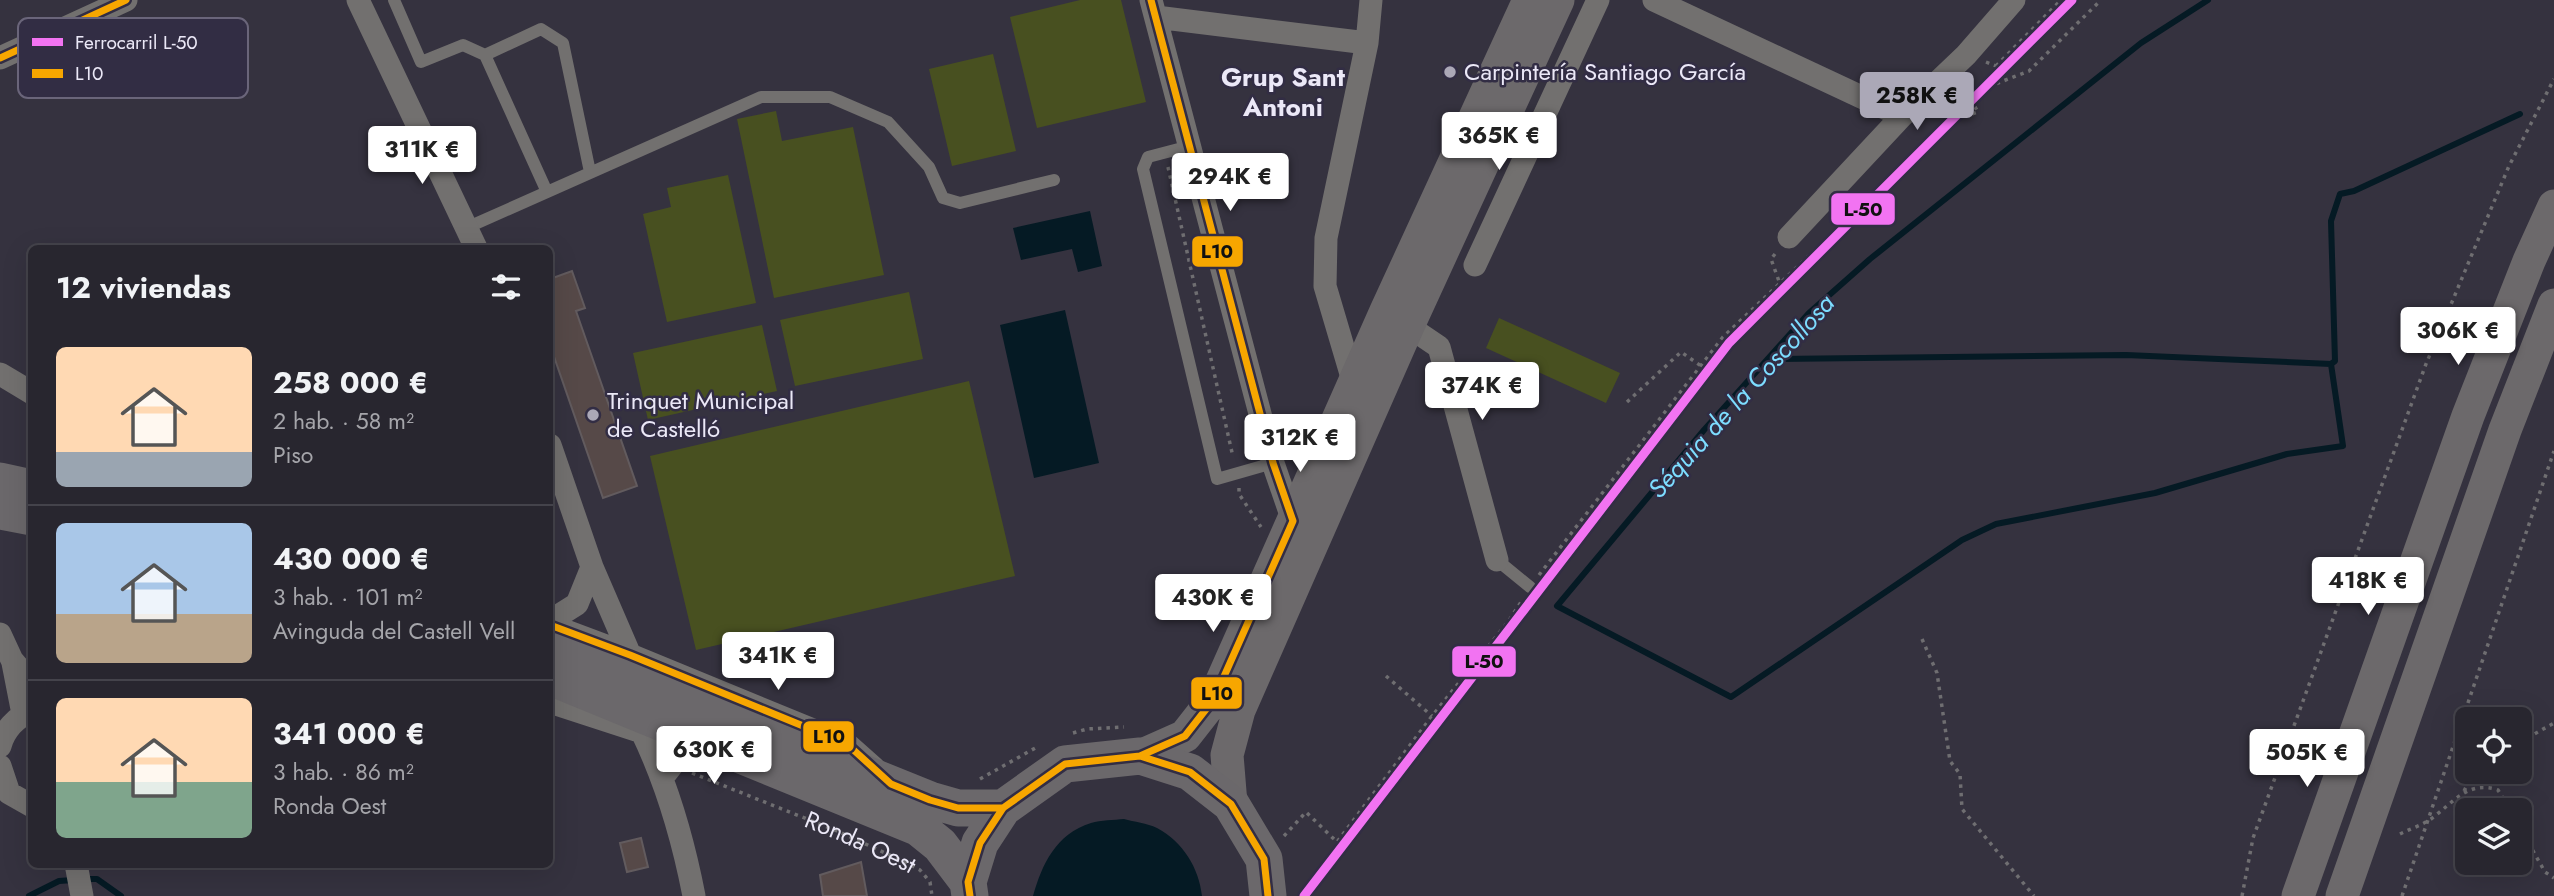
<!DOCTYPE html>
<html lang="es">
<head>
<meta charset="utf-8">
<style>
	:root { --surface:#28262f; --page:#34323b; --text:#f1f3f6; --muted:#a5a5aa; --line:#44434b; --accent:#aba8b7 }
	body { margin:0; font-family:Jost,sans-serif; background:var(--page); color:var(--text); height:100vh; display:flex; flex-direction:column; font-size:26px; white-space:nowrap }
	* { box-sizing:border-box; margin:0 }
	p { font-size:23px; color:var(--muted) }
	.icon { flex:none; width:38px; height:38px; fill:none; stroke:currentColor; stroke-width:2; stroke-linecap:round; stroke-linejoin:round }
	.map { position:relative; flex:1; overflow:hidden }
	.panel { position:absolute; left:28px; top:245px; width:525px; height:623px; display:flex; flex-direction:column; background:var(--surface); border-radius:10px; box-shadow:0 7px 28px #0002,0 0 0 2px var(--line) }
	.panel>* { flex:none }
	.tools { position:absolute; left:2455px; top:707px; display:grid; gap:14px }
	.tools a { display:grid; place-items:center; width:77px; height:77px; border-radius:10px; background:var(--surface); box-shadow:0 7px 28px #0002,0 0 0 2px var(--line); font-size:35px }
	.price { position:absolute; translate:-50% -60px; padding:0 16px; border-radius:7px; background:#fff; color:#222; font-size:23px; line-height:46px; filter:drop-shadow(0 2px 4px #0008) }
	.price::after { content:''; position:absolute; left:50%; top:42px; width:21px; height:16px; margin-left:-10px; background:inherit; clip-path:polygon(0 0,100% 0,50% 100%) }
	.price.on { background:var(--accent); color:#111 }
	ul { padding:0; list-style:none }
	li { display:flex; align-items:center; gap:21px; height:175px; padding:0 28px }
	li+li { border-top:2px solid var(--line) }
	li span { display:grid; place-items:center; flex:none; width:196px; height:140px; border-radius:10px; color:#555 }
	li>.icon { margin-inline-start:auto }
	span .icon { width:84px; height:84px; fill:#fffc; stroke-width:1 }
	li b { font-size:30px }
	h2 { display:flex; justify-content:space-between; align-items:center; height:84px; padding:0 28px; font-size:30px }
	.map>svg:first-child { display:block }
	.green { fill:#485020 }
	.water { fill:#051a24 }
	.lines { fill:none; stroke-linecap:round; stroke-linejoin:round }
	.stream { stroke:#051a24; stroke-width:6 }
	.building { fill:#564948; stroke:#625b5e; stroke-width:2 }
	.path { stroke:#6f6e71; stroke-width:3.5; stroke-dasharray:3.5 5; stroke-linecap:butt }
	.lane { stroke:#72706f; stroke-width:12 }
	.street { stroke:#72706f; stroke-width:23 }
	.secondary { stroke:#6c696b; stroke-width:33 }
	.primary { stroke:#6b686b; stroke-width:37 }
	.bus-1-casing { stroke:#322d44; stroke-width:12 }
	.bus-1 { stroke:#f7a600; stroke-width:7 }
	.rail-1-casing { stroke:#322d44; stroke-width:14 }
	.rail-1 { stroke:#f273f2; stroke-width:9 }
	.poi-dot { fill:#aba8b7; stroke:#322d44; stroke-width:2.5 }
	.labels { text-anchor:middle; stroke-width:5; stroke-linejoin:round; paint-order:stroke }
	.poi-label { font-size:24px; fill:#ebe8f7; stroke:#322d44; text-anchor:start }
	.street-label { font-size:24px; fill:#ebe8f7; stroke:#322d44 }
	.neighbourhood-label { font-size:26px; font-weight:bold; fill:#ebe8f7; stroke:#322d44 }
	.water-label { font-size:26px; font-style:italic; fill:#7dddff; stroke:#322d44 }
	.key { fill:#322d44; stroke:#6a657a; stroke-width:2 }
	.key-label { font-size:19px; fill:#ebe8f7 }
	.line-badge { stroke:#322d44; stroke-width:2.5 }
	.pale-badge-label { font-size:19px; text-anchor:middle; font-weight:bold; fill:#111 }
</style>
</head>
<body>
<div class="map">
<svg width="2554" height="896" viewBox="0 0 2554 896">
	<rect width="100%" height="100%" fill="#35323f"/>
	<path class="green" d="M1080,0H1121L1146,102L1037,128L1010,17Z
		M993,54L1016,151L952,166L929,69Z
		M776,111L782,141L853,127L884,275L774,298L737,119Z
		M728,175L756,303L667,322L643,214L671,207L667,188Z
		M909,292L923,359L795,386L780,320Z
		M1499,318L1620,373L1606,403L1486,348Z
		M762,325L777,391L648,420L633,353Z
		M969,381L1015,576L696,650L650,456Z"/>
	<path class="water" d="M1090,211L1102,266L1078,272L1072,249L1021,260L1013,228Z
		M1065,310L1099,463L1034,478L1000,325Z
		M1124,819C1134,822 1147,823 1157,828C1183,842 1199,868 1202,896H1033C1042,864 1056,834 1091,823C1101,820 1114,820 1124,819Z"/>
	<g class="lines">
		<path class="stream" d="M2208,0L2141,43L1870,259L1809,313L1704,430L1557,606L1731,697L1962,540L1996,524L2155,493L2287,454L2343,446L2331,364L2335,361L2331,221L2340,194L2354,191L2520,114
			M1773,355L1777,359L2126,355L2331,364
			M84,879H97L121,896
			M29,896L59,881L73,880"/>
	</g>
	<path class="building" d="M572,271L585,308L576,311L637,486L603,498L550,345V279Z
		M641,838L648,867L627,872L620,843Z
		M861,862L867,896H823L820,875Z"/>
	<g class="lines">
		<g class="path">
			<path d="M1986,62L1996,66V85"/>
			<path d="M1996,66L2061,0"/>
			<path d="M1949,102L2029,71L2101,0"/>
			<path d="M1168,167L1233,457"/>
			<path d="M1775,254L1771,259L1780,284"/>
			<path d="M1627,402L1681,352L1701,366"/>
			<path d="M1239,488V494L1261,527"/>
			<path d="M1539,575L1723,337L1953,120L1978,112L1968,95"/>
			<path d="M1922,639L1937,673L1950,761L1960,774L1962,809L2034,896"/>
			<path d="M1386,676L1432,716"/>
			<path d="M1073,733L1087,729L1124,727"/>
			<path d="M2520,742L2554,723"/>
			<path id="s1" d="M692,773L837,831L905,862L920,870L930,882L932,896"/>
			<path d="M980,779L1037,747"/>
			<path d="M2464,791L2474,772"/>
			<path d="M2520,828L2545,872L2554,878"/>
			<path d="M2400,834C2410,829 2422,825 2431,819C2454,802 2468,780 2498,790L2510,810"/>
			<path d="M1284,836L1306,812L1337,842L1432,716L1508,622L1523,599"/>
			<path d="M2242,896L2253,838L2426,364L2509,166L2554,79"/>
			<path d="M2402,896L2554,451"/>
		</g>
		<path class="lane" d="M394,0L421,62L463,45L485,55
			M1190,146L1148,157L1143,169L1217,479L1273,463
			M547,192L485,55L541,29L563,43L590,172
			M466,228L761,97H830L888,122L929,167L943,198L960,203L1054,180
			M1497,560L1530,587"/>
		<path class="street" d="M358,0L476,248
			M1151,0L1273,463L1293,521
			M1654,0L1902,116
			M1156,17L1367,43
			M0,58L126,0
			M1789,237L1902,116L1966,55L2014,0
			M1475,265L1598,0
			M1408,326L1439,347L1497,560
			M0,374L32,393
			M1354,384L1325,286L1326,238L1367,43L1371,0
			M550,445L592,567L630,655
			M550,621L577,604L592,567
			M550,625L630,655L847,744L874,768
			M0,634L12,660L32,683
			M13,663L23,714
			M550,702L636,730
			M642,732C667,784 683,839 694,896
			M0,746C4,731 16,716 32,712
			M0,766L9,793L32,806
			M663,777L684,750
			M76,864L82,896"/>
		<path class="secondary" d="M1140,756L1185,736L1214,699L1386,311L1529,0
			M1231,804L1227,755L1239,710L1408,326L1558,0
			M2298,896L2468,416L2529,261L2554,206
			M2342,896L2505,430L2554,305"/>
		<path class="primary" d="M0,481L32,488
			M0,511L32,517
			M550,646L930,800L958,808H1003
			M550,677L919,828L940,845L968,882
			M970,896L968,882L980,843L1003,808L1065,764L1140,756L1190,772L1231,804L1264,859L1268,896"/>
		<defs>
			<path id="bus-1" d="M0,58L126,0
				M550,625L630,655L847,744L891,784L930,800L958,808H1003
				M1140,756L1185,736L1214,699L1293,521L1273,463L1151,0
				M970,896L968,882L980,843L1003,808L1065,764L1140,756L1190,772L1231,804L1264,859L1268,896"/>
		</defs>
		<use href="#bus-1" class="bus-1-casing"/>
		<use href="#bus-1" class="bus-1"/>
		<defs>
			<path id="rail-1" d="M1304,896L1729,343L2072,0"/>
		</defs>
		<use href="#rail-1" class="rail-1-casing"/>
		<use href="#rail-1" class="rail-1"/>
	</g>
	<g class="poi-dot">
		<circle cx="1450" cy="72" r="7"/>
		<circle cx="593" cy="415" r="7"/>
	</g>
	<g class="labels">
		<g class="poi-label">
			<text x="1464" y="80">Carpintería Santiago García</text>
			<text x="607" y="409">Trinquet Municipal<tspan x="607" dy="28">de Castelló</tspan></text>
		</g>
		<g class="street-label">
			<text dy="8" stroke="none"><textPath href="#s1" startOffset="182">Ronda Oest</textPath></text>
		</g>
		<g class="neighbourhood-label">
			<text x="1283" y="86">Grup Sant<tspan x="1283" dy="30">Antoni</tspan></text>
		</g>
		<g class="water-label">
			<text transform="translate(1741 396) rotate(-48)" y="9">Séquia de la Coscollosa</text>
		</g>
	</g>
	<rect x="18" y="18" width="230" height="80" rx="10" class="key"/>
	<rect x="32" y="38" width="31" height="8" fill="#f273f2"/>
	<rect x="32" y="69" width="31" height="9" fill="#f7a600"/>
	<g class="key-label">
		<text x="75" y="49">Ferrocarril L-50</text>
		<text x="75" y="80">L10</text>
	</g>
	<g class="line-badge">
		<rect x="1830" y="192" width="66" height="34" rx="7" fill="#f273f2"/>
		<rect x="1191" y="235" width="53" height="33" rx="7" fill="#f7a600"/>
		<rect x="1451" y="645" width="66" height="33" rx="7" fill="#f273f2"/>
		<rect x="1190" y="676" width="53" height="34" rx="7" fill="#f7a600"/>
		<rect x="802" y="720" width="53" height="33" rx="7" fill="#f7a600"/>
	</g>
	<g class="pale-badge-label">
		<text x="1863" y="216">L-50</text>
		<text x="1217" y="258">L10</text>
		<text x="1484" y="668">L-50</text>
		<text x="1217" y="700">L10</text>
		<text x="829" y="743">L10</text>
	</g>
</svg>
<div class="tools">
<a><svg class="icon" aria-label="locate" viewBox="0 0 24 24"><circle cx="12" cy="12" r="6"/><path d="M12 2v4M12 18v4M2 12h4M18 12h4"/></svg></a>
<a><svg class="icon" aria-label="layers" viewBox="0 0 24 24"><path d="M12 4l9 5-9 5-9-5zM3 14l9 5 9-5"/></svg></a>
</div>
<b class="price on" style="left:1917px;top:132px">258K €</b>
<b class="price" style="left:1499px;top:172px">365K €</b>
<b class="price" style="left:422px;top:186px">311K €</b>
<b class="price" style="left:1230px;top:213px">294K €</b>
<b class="price" style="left:2458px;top:367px">306K €</b>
<b class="price" style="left:1482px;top:422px">374K €</b>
<b class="price" style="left:1300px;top:474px">312K €</b>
<b class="price" style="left:2368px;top:617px">418K €</b>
<b class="price" style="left:1213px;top:634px">430K €</b>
<b class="price" style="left:778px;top:692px">341K €</b>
<b class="price" style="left:714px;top:786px">630K €</b>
<b class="price" style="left:2307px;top:789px">505K €</b>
<section class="panel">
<h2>12 viviendas<svg class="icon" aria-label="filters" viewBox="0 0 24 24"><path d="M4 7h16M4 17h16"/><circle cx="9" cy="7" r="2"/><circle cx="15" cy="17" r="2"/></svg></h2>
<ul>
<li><span style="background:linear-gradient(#ffd9b3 75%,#9aa5b1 0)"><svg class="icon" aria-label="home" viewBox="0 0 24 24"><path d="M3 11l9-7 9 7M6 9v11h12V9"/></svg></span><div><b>258 000 €</b><p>2 hab. · 58 m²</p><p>Piso</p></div></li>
<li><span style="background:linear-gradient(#a9c7e8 65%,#b9a48a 0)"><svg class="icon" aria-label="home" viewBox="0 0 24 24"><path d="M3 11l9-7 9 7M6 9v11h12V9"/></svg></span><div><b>430 000 €</b><p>3 hab. · 101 m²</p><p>Avinguda del Castell Vell</p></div></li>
<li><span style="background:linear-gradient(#ffd9b3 60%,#7fa58c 0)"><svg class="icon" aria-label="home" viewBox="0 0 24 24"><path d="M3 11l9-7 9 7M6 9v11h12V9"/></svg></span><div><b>341 000 €</b><p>3 hab. · 86 m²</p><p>Ronda Oest</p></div></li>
</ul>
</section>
</div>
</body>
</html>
